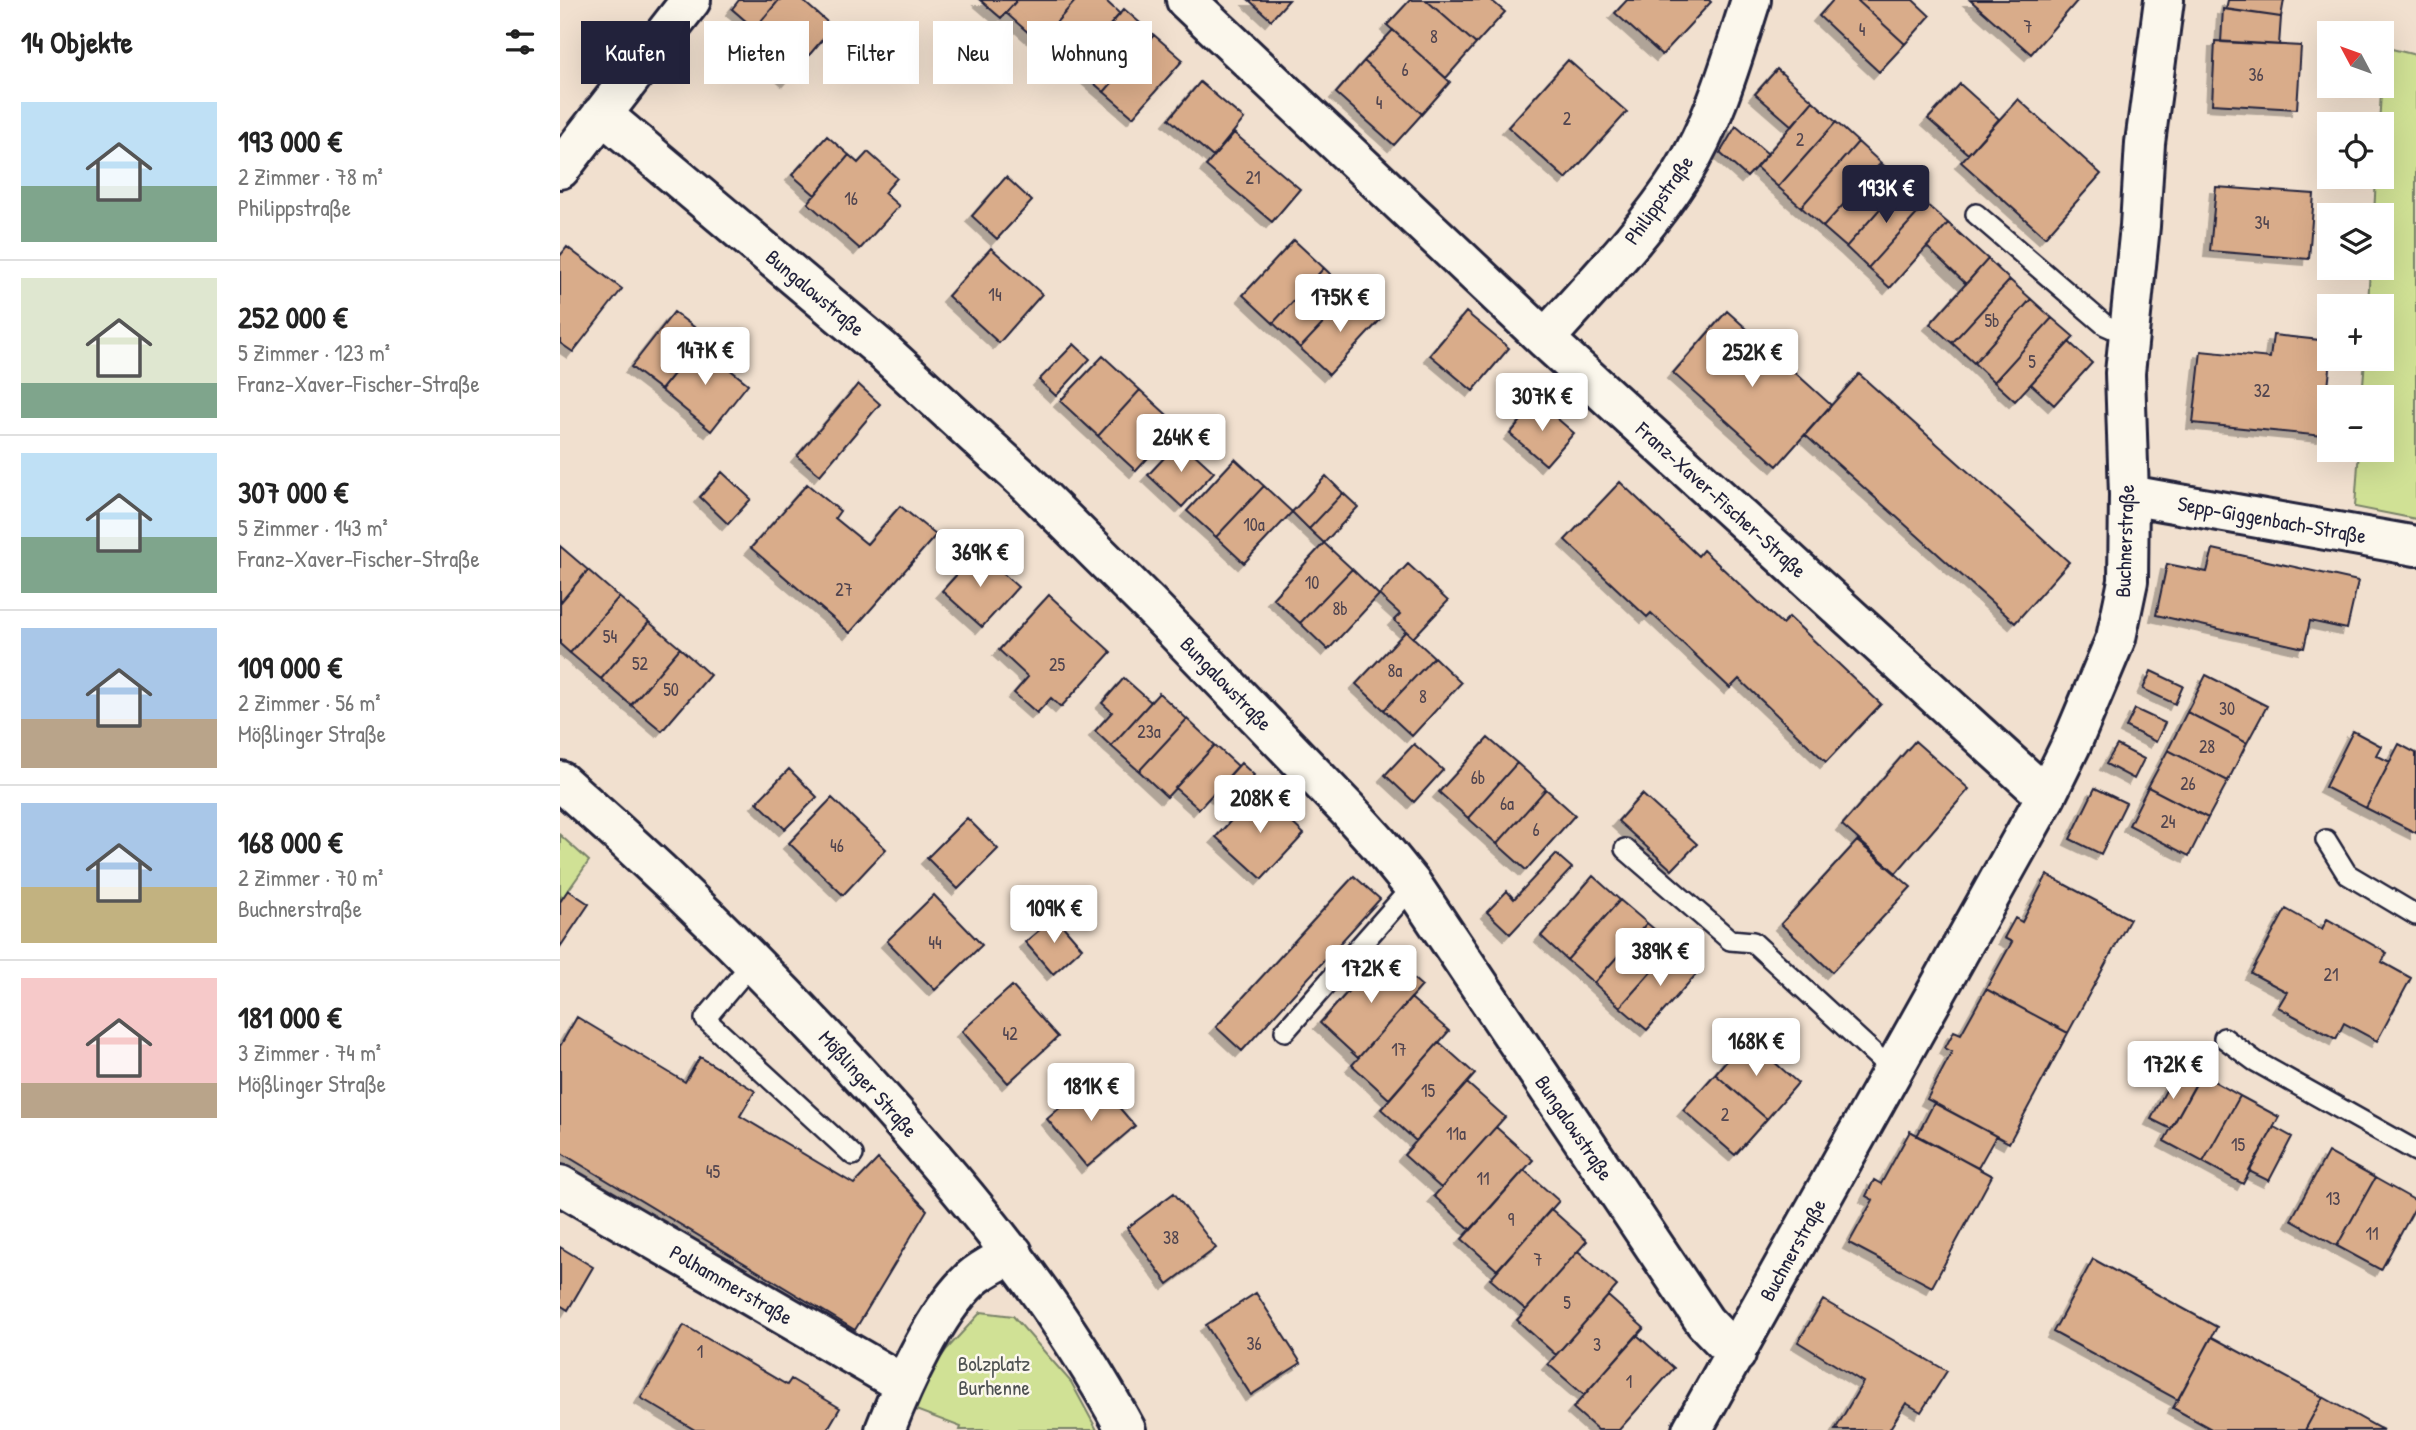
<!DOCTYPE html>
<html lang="de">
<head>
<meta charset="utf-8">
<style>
	:root { --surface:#fff; --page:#f2f2f2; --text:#222; --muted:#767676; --line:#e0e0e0; --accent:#22223b }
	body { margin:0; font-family:"Patrick Hand",sans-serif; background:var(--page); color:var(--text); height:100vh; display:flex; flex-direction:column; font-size:26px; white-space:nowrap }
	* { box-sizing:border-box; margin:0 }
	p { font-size:23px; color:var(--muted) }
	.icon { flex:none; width:38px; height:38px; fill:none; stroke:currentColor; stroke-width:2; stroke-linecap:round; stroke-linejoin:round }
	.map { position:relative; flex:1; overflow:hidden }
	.sheet { display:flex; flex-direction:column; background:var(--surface); width:560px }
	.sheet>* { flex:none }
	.top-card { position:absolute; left:21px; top:21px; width:665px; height:63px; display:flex; gap:14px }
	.needle { width:46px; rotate:311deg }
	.tools { position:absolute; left:1757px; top:21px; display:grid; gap:14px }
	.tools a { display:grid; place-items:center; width:77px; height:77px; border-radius:0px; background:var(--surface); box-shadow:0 7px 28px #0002; font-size:35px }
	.price { position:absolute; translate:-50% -60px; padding:0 16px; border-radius:7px; background:#fff; color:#222; font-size:23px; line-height:46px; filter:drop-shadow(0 2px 4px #0008) }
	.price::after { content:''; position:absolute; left:50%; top:42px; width:21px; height:16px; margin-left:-10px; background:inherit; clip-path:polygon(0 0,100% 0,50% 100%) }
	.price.on { background:var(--accent); color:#fff }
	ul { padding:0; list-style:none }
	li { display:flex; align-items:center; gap:21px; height:175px; padding:0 21px }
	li+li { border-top:2px solid var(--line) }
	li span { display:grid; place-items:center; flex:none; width:196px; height:140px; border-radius:0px; color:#555 }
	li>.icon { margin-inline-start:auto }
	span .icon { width:84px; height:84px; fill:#fffc; stroke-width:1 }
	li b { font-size:30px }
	h2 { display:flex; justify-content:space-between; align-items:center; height:84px; padding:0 21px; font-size:30px }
	.chip { padding:0 24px; border-radius:0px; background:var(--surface); box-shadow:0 7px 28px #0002; font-size:24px; line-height:63px }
	.chip.on { background:var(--accent); color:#fff }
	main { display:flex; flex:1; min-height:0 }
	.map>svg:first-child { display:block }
	.green { fill:#d0e195; stroke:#798268; stroke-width:2 }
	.building { fill:#d9ac8a; stroke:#22223b; stroke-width:2; filter:url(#shadow) }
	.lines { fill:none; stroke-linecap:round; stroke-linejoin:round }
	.service-casing { stroke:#22223b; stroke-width:24 }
	.minor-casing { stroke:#22223b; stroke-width:44 }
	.tertiary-casing { stroke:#22223b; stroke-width:44 }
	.service { stroke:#fbf7ec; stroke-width:19 }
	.minor { stroke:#fbf7ec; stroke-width:38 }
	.tertiary { stroke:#fbf7ec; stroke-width:38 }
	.labels { text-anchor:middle; stroke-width:5; stroke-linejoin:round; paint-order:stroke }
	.number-label { font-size:18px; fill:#50444f }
	.street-label { font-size:21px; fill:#22223b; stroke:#fbf7ec }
	.park-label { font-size:21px; fill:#4e5252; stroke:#fbf7ec }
</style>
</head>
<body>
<main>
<section class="sheet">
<h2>14 Objekte<svg class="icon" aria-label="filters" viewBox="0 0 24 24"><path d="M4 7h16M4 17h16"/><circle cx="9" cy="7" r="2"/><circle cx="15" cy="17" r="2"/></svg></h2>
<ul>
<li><span style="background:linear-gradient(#bfe0f5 60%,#7fa58c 0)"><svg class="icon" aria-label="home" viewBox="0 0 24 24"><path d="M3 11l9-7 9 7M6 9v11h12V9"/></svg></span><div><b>193 000 €</b><p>2 Zimmer · 78 m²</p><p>Philippstraße</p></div></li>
<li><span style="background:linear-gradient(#dfe7d0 75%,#7fa58c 0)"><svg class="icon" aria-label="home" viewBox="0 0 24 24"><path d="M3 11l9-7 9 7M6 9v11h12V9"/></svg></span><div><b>252 000 €</b><p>5 Zimmer · 123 m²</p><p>Franz-Xaver-Fischer-Straße</p></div></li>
<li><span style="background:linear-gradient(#bfe0f5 60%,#7fa58c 0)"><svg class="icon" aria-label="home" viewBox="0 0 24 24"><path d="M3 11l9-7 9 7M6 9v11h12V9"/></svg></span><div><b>307 000 €</b><p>5 Zimmer · 143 m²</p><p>Franz-Xaver-Fischer-Straße</p></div></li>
<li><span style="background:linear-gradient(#a9c7e8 65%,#b9a48a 0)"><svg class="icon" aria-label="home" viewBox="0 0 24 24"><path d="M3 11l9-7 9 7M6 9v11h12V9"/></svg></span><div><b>109 000 €</b><p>2 Zimmer · 56 m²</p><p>Mößlinger Straße</p></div></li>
<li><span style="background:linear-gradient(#a9c7e8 60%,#c2b280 0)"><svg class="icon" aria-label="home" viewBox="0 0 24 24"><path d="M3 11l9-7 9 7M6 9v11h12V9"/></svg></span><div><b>168 000 €</b><p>2 Zimmer · 70 m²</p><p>Buchnerstraße</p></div></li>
<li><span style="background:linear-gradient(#f6c9c9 75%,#b9a48a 0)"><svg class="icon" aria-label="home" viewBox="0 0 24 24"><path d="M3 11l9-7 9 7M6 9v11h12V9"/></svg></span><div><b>181 000 €</b><p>3 Zimmer · 74 m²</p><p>Mößlinger Straße</p></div></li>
</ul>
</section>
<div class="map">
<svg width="1856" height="1430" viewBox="0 0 1856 1430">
	<defs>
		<filter id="shadow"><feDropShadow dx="-6" dy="6" stdDeviation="0" flood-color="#0004"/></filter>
	</defs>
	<rect width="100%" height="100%" fill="#f1e0cf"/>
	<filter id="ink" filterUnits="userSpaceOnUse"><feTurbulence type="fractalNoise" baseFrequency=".0143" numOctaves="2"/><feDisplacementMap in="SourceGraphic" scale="14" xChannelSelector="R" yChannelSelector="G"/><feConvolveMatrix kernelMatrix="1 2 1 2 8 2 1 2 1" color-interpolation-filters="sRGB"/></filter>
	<g filter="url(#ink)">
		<path class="green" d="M1824,47L1856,55V519L1795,507L1799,450H1822V397H1802L1805,359H1822V306H1808L1810,268H1822V215H1814L1816,177H1822V124H1819Z
			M0,835L29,861L0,902Z
			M421,1312L453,1316L511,1382L537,1430H400L401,1427L353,1409L362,1382L387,1349Z"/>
		<path class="building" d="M179,0H219L195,29L172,9Z
			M219,0H242L273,27L228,80L183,42Z
			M420,0H457L441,18Z
			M457,0H516L479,42L446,13Z
			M516,0H545L560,14L511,69L479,42Z
			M689,0H729L711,20Z
			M850,0H866L916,44L886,78L827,25Z
			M866,0H931L945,12L916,44Z
			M1067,0H1149L1151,2L1102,55L1055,13Z
			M1273,0H1297L1345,44L1319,72L1259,16Z
			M1297,0H1353L1370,16L1345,44Z
			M1410,0H1518L1471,54Z
			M1668,0H1724L1721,17L1666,9Z
			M564,9L594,35L544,92L514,66Z
			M1663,9L1721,17L1719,45L1661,42Z
			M833,30L890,82L862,114L804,61Z
			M594,35L623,60L573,117L544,92Z
			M1655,41L1741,46L1737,109L1652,104Z
			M1008,60L1067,112L1006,179L948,127Z
			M804,61L862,114L834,145L776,93Z
			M1217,69L1253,101L1232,126L1195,94Z
			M640,82L684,119L653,157L609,119Z
			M1400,84L1439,119L1408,154L1368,119Z
			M1458,99L1541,174L1485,237L1401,162Z
			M1253,101L1276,122L1218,187L1196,167Z
			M1276,122L1298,142L1241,207L1218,187Z
			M1176,126L1208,154L1187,177L1160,153Z
			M674,133L740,189L712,222L646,166Z
			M267,136L289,155L255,195L232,175Z
			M1298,142L1321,163L1263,227L1241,207Z
			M308,152L337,178L324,193L339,206L300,249L248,203L289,155L298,163Z
			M1321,163L1343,183L1286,247L1263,227Z
			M446,177L472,201L437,239L412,216Z
			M1343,183L1366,204L1308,268L1286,247Z
			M1656,187L1754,194L1749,259L1650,251Z
			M1366,204L1388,223L1330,288L1308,268Z
			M1388,223L1428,259L1406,284L1367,247Z
			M734,240L764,268L713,323L683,295Z
			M7,247L62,289L13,352L0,343V256Z
			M431,248L482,294L439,343L388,296Z
			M1428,259L1450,280L1392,343L1370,324Z
			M764,268L791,294L740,348L713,323Z
			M1450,280L1471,299L1414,363L1392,343Z
			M791,294L820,320L769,375L740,348Z
			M1471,299L1492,318L1434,382L1414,363Z
			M1167,311L1271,405L1217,466L1113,373Z
			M114,312L138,330L131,339L138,344L101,390L71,367Z
			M906,312L949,348L913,391L870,355Z
			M1492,318L1514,337L1455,401L1434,382Z
			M1713,335L1769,341V359H1771L1763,436L1633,423L1641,351L1710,358Z
			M1509,342L1532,363L1494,405L1471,384Z
			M138,344L188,384L151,431L101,390Z
			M514,344L530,359L496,396L479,380Z
			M543,356L580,390L538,436L500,401Z
			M1299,374L1509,562L1455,623L1245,435Z
			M298,384L320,404L260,475L237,456Z
			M580,390L618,425L576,471L538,436Z
			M977,401L1014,433L986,465L950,434Z
			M620,441L654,472L622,507L588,475Z
			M675,459L704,486L656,537L627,511Z
			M162,472L191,499L168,524L140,497Z
			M766,476L783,493L749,529L732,512Z
			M1060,482L1138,556L1143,550L1222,624L1229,617L1321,704L1266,762L1179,679L1170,688L1091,613L1087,617L1005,540Z
			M247,484L280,511L275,518L307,544L340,506L376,535L290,633L191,548Z
			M704,486L732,512L684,563L656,537Z
			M783,493L798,507L764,543L749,529Z
			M764,543L792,569L740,623L713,598Z
			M0,546L28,570L0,603Z
			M1653,549L1798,581L1787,629L1750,621L1744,648L1596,615L1607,564L1647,572Z
			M418,551L458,587L422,627L382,591Z
			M848,564L888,601L853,638L834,620L840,614L819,595Z
			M792,569L819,595L768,650L740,623Z
			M28,570L59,597L10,653L0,644V603Z
			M489,595L551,652L501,707L491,698L477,713L454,693L468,677L439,650Z
			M59,597L89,622L41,679L10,653Z
			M89,622L120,648L71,705L41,679Z
			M846,631L874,657L824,710L796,684Z
			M120,648L150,675L102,731L71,705Z
			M874,657L901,683L852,736L824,710Z
			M1591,671L1623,686L1615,704L1583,689Z
			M1646,675L1707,706L1687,743L1627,712Z
			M564,678L591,702L551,746L535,731L552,712L542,703Z
			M599,693L627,719L579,771L551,746Z
			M1575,709L1605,723L1596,742L1566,727Z
			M1627,712L1687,743L1668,781L1608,750Z
			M627,719L655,745L607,797L579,771Z
			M1793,731L1821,746L1816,755L1830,762L1806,808L1765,787Z
			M928,738L957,763L908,818L879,792Z
			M1355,741L1409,789L1336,873L1282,825Z
			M854,744L883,770L854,802L825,775Z
			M1839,744L1856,753V833L1806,808Z
			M655,745L678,766L639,809L615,788Z
			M1557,745L1584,759L1574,779L1546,764Z
			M1608,750L1668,781L1648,818L1588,787Z
			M681,763L694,775L684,786L694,795L677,814L654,793Z
			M957,763L986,789L937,844L908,818Z
			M229,769L257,797L225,829L197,802Z
			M1588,787L1648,818L1629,856L1569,825Z
			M1535,788L1566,803L1541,854L1510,839Z
			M986,789L1015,815L966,870L937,844Z
			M698,791L744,834L702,879L656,837Z
			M1082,794L1137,844L1112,870L1058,821Z
			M272,798L326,849L283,895L229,843Z
			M407,818L438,849L398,889L367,858Z
			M1297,841L1351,887L1272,972L1221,924Z
			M996,854L1012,868L950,934L927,912L947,891L954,899Z
			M1487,875L1570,919L1508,1033L1426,989L1452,942L1444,938L1455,918L1462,922Z
			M794,876L820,899L682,1051L656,1027Z
			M1033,876L1060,900L1007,960L981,936Z
			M8,890L29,904L0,947V902Z
			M374,895L422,945L375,990L327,941Z
			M1060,900L1087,923L1034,983L1007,960Z
			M1726,909L1762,929L1767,919L1827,953L1822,962L1851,978L1817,1041L1784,1023L1776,1039L1718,1007L1727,992L1691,973Z
			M495,917L522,948L493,974L465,942Z
			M1087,923L1114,946L1060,1007L1034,983Z
			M1114,946L1140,970L1087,1030L1060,1007Z
			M823,952L862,986L798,1058L760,1023Z
			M452,986L498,1037L448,1083L402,1031Z
			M1426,989L1508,1033L1449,1143L1367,1099L1392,1052L1385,1048L1394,1031L1401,1034Z
			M851,998L889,1031L829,1099L792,1065Z
			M17,1017L125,1082L140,1057L195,1091L180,1116L294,1184L318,1159L367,1210L295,1330L0,1152V1046Z
			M1186,1037L1238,1083L1207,1119L1155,1074Z
			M879,1042L915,1074L856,1141L821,1109Z
			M1615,1073L1636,1084L1611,1129L1591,1119Z
			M1155,1074L1207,1119L1175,1155L1123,1110Z
			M1641,1074L1680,1096L1643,1162L1604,1141Z
			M534,1078L575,1126L527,1167L487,1119Z
			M907,1083L945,1117L881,1188L844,1155Z
			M1680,1096L1719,1117L1683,1184L1643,1162Z
			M1374,1103L1436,1136L1418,1168L1357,1136Z
			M936,1127L973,1160L911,1230L874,1196Z
			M1714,1127L1732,1137L1709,1181L1689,1171Z
			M1350,1131L1432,1176L1372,1287L1289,1243L1313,1200L1306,1196L1314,1180L1321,1184Z
			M1768,1152L1815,1178L1777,1246L1731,1220Z
			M964,1170L999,1201L937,1270L902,1239Z
			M1815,1178L1856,1201V1206L1821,1270L1777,1246Z
			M614,1193L656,1248L608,1284L567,1228Z
			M991,1209L1027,1241L966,1310L930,1279Z
			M0,1247L33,1267L8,1310L0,1305Z
			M1018,1251L1057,1286L996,1355L957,1320Z
			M1533,1259L1657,1327L1618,1400L1493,1332Z
			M696,1293L741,1363L691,1395L646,1325Z
			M1048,1296L1084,1328L1024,1395L988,1364Z
			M1263,1300L1387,1371L1361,1412L1346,1403L1329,1430H1275L1303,1382L1238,1342Z
			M124,1325L227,1385L231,1379L280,1408L267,1430H135L81,1398Z
			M1077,1335L1114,1368L1059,1430H1038L1013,1408Z
			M1652,1337L1763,1397L1745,1430H1653L1613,1408Z
			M1763,1397L1819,1428L1823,1430H1745Z"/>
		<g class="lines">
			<defs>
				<path id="service" d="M1416,214L1545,325L1568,335
					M1766,840L1787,874L1856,915
					M1065,849L1170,940L1193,942L1332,1070
					M193,962L145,1019L293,1155
					M725,1031L853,886
					M1664,1038L1695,1061L1856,1151"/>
				<path id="minor" d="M626,0L985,339L1486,796
					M42,114L321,349L467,483L589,604L788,810L818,843L853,886L1145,1322L1176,1354
					M0,169L131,0
					M985,339C1032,286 1084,234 1122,174C1155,121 1172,59 1191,0
					M1569,495L1856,546
					M0,1185L343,1384
					M325,1430C343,1384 375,1313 411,1279C423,1268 440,1261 453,1253
					M1132,1430L1486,796L1511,745L1556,638L1568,581L1569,495L1565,373L1580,226L1585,143L1604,0"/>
				<path id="tertiary" d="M0,781C113,880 220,986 321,1098C414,1202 500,1307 566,1430"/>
			</defs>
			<use href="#service" class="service-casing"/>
			<use href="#minor" class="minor-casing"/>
			<use href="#tertiary" class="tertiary-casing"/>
			<use href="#service" class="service"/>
			<use href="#minor" class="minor"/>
			<use href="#tertiary" class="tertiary"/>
		</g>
	</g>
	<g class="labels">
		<g class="number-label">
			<text x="1468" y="33">7</text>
			<text x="1302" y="36">4</text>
			<text x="874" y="43">8</text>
			<text x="845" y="76">6</text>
			<text x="1696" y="81">36</text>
			<text x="819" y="109">4</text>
			<text x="1007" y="125">2</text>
			<text x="1240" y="146">2</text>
			<text x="693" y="184">21</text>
			<text x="291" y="205">16</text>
			<text x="1702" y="229">34</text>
			<text x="435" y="301">14</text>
			<text x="1432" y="327">5b</text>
			<text x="1472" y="368">5</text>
			<text x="1702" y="397">32</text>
			<text x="694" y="531">10a</text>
			<text x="752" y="589">10</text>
			<text x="284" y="596">27</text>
			<text x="780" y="615">8b</text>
			<text x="50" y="643">54</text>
			<text x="80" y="670">52</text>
			<text x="497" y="671">25</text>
			<text x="835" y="677">8a</text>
			<text x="111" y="696">50</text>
			<text x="863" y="703">8</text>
			<text x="1667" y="715">30</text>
			<text x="589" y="738">23a</text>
			<text x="1647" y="753">28</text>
			<text x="918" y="784">6b</text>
			<text x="1628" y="790">26</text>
			<text x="947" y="810">6a</text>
			<text x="1608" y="828">24</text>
			<text x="976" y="836">6</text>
			<text x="277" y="852">46</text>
			<text x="375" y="949">44</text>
			<text x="1771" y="981">21</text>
			<text x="450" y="1040">42</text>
			<text x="839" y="1056">17</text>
			<text x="868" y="1097">15</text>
			<text x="1165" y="1121">2</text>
			<text x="896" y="1140">11a</text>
			<text x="1678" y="1151">15</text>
			<text x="153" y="1178">45</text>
			<text x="923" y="1185">11</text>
			<text x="1773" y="1205">13</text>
			<text x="951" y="1226">9</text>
			<text x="1812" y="1240">11</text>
			<text x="611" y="1244">38</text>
			<text x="978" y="1266">7</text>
			<text x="1007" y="1309">5</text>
			<text x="694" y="1350">36</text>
			<text x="1037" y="1351">3</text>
			<text x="140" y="1358">1</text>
			<text x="1069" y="1388">1</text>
		</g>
		<g class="street-label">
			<text transform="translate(1099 200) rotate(-55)" y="7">Philippstraße</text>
			<text transform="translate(255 293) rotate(40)" y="7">Bungalowstraße</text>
			<text transform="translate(1161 500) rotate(42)" y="7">Franz-Xaver-Fischer-Straße</text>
			<text transform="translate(1712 520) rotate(10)" y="7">Sepp-Giggenbach-Straße</text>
			<text transform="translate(1565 541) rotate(-88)" y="7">Buchnerstraße</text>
			<text transform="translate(666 684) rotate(46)" y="7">Bungalowstraße</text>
			<text transform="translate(308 1084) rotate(48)" y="7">Mößlinger Straße</text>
			<text transform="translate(1014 1128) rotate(56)" y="7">Bungalowstraße</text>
			<text transform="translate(1233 1250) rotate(-61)" y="7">Buchnerstraße</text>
			<text transform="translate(171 1285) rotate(30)" y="7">Polhammerstraße</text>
		</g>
		<g class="park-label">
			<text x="434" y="1371">Bolzplatz<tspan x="434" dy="24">Burhenne</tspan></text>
		</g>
	</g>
</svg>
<div class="tools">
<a><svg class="needle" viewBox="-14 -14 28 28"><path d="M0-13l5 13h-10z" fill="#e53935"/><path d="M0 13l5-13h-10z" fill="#767676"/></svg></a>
<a><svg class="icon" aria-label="locate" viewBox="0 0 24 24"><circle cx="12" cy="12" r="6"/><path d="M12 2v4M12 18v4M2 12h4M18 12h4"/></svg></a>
<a><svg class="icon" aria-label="layers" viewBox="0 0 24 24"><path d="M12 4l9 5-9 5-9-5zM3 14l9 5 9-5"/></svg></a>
<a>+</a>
<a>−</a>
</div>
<b class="price on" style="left:1326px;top:225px">193K €</b>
<b class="price" style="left:780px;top:334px">175K €</b>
<b class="price" style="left:145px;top:387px">147K €</b>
<b class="price" style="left:1192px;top:389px">252K €</b>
<b class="price" style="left:982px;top:433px">307K €</b>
<b class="price" style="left:621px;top:474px">264K €</b>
<b class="price" style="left:420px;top:589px">369K €</b>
<b class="price" style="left:700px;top:835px">208K €</b>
<b class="price" style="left:494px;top:945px">109K €</b>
<b class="price" style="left:1100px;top:988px">389K €</b>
<b class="price" style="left:811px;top:1005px">172K €</b>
<b class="price" style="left:1196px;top:1078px">168K €</b>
<b class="price" style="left:1613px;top:1101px">172K €</b>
<b class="price" style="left:531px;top:1123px">181K €</b>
<div class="top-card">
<a class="chip on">Kaufen</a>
<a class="chip">Mieten</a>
<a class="chip">Filter</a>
<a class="chip">Neu</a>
<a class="chip">Wohnung</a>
</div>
</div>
</main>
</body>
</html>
